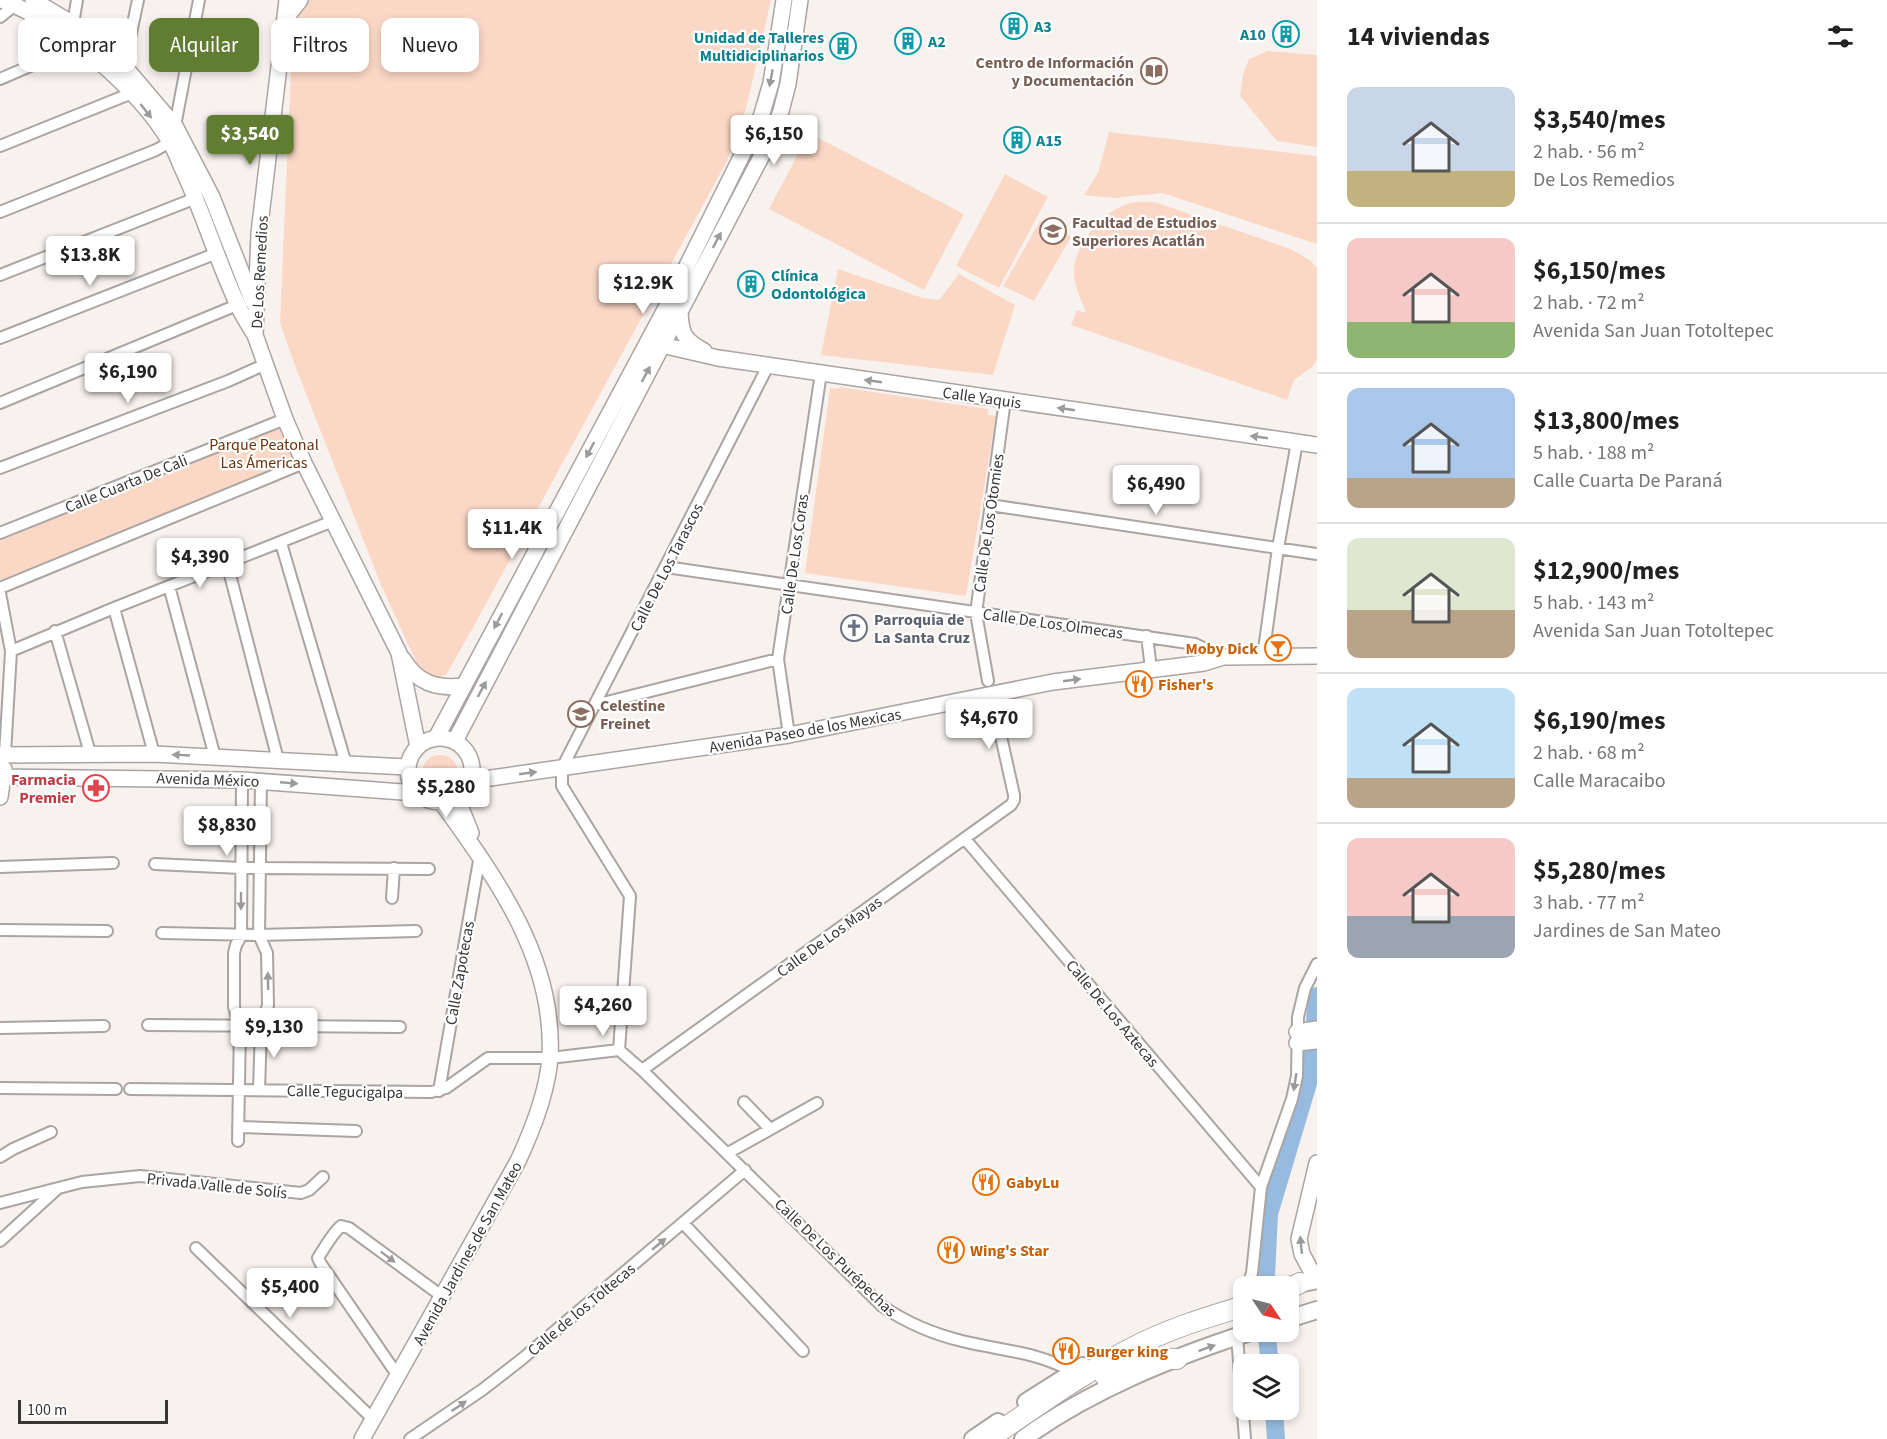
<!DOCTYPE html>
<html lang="es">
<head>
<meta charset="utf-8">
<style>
	:root { --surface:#fff; --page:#f2f2f2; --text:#222; --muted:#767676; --line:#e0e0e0; --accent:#607d32 }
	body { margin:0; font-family:"Source Sans 3",sans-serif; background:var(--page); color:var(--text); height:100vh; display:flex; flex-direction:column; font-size:22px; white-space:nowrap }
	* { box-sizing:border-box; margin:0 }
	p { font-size:20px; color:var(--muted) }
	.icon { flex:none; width:33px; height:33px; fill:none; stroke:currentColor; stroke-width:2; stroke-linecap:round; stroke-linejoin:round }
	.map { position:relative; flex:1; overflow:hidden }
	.sheet { display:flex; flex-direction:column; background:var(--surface); width:570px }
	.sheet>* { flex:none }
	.hud { position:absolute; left:18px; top:18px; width:570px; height:54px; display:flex; gap:12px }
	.needle { width:39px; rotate:125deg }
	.buttons { position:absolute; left:1233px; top:1276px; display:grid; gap:12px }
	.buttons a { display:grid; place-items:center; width:66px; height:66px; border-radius:12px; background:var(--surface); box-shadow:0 3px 9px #0003; font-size:30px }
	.scale { position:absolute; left:18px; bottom:15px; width:150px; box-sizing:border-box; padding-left:6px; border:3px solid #383635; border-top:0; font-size:16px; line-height:21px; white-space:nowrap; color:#383635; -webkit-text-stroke:4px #fff; paint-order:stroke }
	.price { position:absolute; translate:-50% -51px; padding:0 14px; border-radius:6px; background:#fff; color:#222; font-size:20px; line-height:39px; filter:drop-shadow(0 2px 3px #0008) }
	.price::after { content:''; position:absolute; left:50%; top:36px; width:18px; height:14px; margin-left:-9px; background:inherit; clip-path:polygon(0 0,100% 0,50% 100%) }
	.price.active { background:var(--accent); color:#fff }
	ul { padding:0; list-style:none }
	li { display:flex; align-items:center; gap:18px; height:150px; padding:0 30px }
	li+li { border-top:2px solid var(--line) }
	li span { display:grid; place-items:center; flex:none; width:168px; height:120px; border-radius:12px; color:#555 }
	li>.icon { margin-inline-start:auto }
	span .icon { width:72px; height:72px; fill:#fffc; stroke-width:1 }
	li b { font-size:26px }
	h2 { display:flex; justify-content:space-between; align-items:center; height:72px; padding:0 30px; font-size:26px }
	.pill { padding:0 21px; border-radius:12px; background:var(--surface); box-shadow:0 3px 9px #0003; font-size:21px; line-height:54px }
	.pill.active { background:var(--accent); color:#fff }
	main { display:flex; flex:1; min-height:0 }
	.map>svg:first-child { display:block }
	.green { fill:#fbd8c6 }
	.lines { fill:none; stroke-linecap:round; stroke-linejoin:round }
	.river { stroke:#97bbde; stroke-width:18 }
	.street-casing { stroke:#aaa4a2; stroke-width:14 }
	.secondary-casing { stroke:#aaa4a2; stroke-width:18 }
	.primary-casing { stroke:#aaa4a2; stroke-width:20 }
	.highway-casing { stroke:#aaa4a2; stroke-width:22 }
	.street { stroke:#fff; stroke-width:10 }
	.secondary { stroke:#fff; stroke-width:15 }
	.primary { stroke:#fff; stroke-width:16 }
	.highway { stroke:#fff; stroke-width:20 }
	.oneway { fill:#9c9a9a }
	.labels { text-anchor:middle; stroke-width:4.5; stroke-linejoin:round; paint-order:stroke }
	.culture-label { font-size:16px; font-weight:bold; fill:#0d838f; stroke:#fff; text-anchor:start }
	.education-label { font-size:16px; font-weight:bold; fill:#785e54; stroke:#fff; text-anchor:start }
	.street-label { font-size:16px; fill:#383635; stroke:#fff }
	.park-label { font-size:16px; fill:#6b330d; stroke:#fff }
	.worship-label { font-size:16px; font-weight:bold; fill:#5b616d; stroke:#fff; text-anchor:start }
	.food-label { font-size:16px; font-weight:bold; fill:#c56008; stroke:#fff; text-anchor:start }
	.health-label { font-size:16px; font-weight:bold; fill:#be3a42; stroke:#fff; text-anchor:end }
</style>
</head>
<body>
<main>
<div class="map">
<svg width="1317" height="1439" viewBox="0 0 1317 1439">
	<rect width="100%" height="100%" fill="#f8f2ef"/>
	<path class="green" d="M294,0H771L746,109L727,161L470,633L446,675L432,678L419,668L381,585L294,363L280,323Z
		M1268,51L1317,55V147L1277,141L1240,96L1243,74L1249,59Z
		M1109,132L1317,156V244L1162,193L1114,198L1084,195L1098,173Z
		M809,133L964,214L924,290L769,209Z
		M1005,174L1048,197L999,288L956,266Z
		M1155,202L1291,249L1311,261L1317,268V360L1312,367L1294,380L1287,400L1071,325L1077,310L1086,313C1081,299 1072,282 1074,267C1078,240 1105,209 1131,203C1139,201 1148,202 1155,202Z
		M1040,221L1071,237L1034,301L1003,286Z
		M838,269L923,298L939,300L959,274L1015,305L993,375L821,355Z
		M839,387L988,409V415L996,416L966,596L805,573L830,388L838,389Z
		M282,424L299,461L0,581V541Z
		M422 773a18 18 0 1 1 36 0a18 18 0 1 1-36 0Z"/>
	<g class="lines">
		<path class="river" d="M1266,1276L1269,1214L1311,1073L1317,996
			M1267,1337L1270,1365
			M1274,1410L1276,1439"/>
		<defs>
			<path id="street" d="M0,17L15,5L17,1
				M73,24L77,0
				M122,69L124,66L138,0
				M0,79L79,45
				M175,126L199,0
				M0,146L132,93L136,89
				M0,212L156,150L170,142
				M0,275L196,198
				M0,338L217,253
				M0,403L237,305
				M0,468L228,381L266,364
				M990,505L1317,554
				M0,533L285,419
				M281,543L346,764
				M227,563L278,760
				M666,567L1195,644L1223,657
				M169,586L215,757
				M0,588L304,463
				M0,593L11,651L5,754
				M114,608L154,754
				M55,631L90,753
				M1147,636L1151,669
				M11,651L114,608L333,521
				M1263,657L1278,548L1297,442
				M988,681L976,613L1005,400
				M595,705L778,659
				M789,735L778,659L821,373
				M965,839L1261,1187
				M155,864L241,868L429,869
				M0,867L113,863
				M392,898L394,868
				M0,930L107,931
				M162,933L259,935L416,931
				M148,1025L400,1027
				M0,1028L104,1026
				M619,1050L630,896L562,786V768L768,366
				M642,1070L1011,805L1014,800V795L992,696
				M0,1088L116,1089
				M130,1089L431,1092L446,1088L488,1058H550L619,1050L642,1070L882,1306C907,1323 933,1334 962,1341C1002,1351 1034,1351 1072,1371
				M259,1090L261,1027L268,1005L267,953L259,935L261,781
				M439,1091L480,855
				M744,1102L770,1129
				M238,1127L356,1131
				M238,1141L240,1027L234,1007V953L236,945L241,936L242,780
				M728,1153L817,1103
				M0,1157L13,1149L51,1132
				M0,1203L82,1182L140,1176L301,1193L309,1190L323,1177
				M683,1223L803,1351
				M0,1241L57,1189
				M196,1248L374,1420
				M1247,1287L1252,1273L1261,1187L1292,1099L1297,1076L1298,1017L1305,988L1317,964
				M1237,1336L1245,1439
				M398,1376L321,1264L318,1258C325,1247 332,1234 341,1226L349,1228L443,1297
				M410,1439L482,1390L522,1359L745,1170"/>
			<path id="secondary" d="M1,0C60,21 139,89 170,142C176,151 179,162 184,172C204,215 217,260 237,303C241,314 249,325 255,335
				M33,0L73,24L124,66L175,126L212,197L253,302
				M287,0L259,233L255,335L285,419L304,463L399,653L418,747
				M285,19L300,0
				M680,312C681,334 684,340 704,351
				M653,343L718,358L1317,445
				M403,659C417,683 436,689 463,686
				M408 770a32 32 0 1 1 64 0a32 32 0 1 1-64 0Z
				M436,738L668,304L761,117L771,83L784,0
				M455,741L770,140L781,111L788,84L800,0
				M0,755L154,754L407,767
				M0,777L242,780L416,793
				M470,781L789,735L1053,682L1204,663L1223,657L1317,656
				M0,797L4,769
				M457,798L471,833
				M1297,1032L1317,1029
				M1297,1043L1317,1041
				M1316,1280L1302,1254L1299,1239L1317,1163
				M362,1439L518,1161C532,1131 548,1090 550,1056C555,959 496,878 442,803"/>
			<path id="primary" d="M1288,1286L1317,1280
				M1288,1319L1317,1310
				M1026,1402L1083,1366
				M973,1439L998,1422
				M1023,1439C1090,1390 1171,1358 1250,1332"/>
			<path id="highway" d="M1288,1289L1300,1283
				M1105,1376C1128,1364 1151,1357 1177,1359
				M988,1439C1035,1408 1082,1373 1132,1348C1168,1329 1205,1318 1244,1306"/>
		</defs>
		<use href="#street" class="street-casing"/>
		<use href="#secondary" class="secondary-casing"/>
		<use href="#primary" class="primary-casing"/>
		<use href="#highway" class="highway-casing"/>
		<use href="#street" class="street"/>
		<use href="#secondary" class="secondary"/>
		<use href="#primary" class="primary"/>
		<use href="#highway" class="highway"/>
	</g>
	<defs><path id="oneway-solid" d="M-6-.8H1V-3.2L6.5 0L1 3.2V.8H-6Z" transform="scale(1.5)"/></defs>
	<g class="oneway">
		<use href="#oneway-solid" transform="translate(771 78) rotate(101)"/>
		<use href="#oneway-solid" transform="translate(146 111) rotate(52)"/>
		<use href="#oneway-solid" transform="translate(717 240) rotate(-62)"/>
		<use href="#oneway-solid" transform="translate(646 374) rotate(-62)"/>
		<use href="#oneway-solid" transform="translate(873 381) rotate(-172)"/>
		<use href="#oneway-solid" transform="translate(1066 409) rotate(-172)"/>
		<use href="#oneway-solid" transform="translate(1259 437) rotate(-172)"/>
		<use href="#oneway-solid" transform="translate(590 450) rotate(118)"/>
		<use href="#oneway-solid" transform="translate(498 621) rotate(118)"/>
		<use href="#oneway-solid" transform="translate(1072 680) rotate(-8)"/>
		<use href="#oneway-solid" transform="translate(482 689) rotate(-62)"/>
		<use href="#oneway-solid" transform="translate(181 755) rotate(-177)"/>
		<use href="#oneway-solid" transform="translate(528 773) rotate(-8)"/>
		<use href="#oneway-solid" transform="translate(289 783) rotate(5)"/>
		<use href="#oneway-solid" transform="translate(241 901) rotate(90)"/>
		<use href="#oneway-solid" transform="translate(268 981) rotate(-91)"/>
		<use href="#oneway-solid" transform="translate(1295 1082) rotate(99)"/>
		<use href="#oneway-solid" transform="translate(659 1244) rotate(-40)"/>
		<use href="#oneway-solid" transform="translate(1301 1245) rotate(-96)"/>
		<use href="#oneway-solid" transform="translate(388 1257) rotate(37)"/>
		<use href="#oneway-solid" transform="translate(1207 1348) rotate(-20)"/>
		<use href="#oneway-solid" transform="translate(459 1406) rotate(-34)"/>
	</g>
	<defs>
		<symbol id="building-ring" viewBox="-11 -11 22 22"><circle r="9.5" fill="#fff" stroke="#0f9aa8" stroke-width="1.5"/><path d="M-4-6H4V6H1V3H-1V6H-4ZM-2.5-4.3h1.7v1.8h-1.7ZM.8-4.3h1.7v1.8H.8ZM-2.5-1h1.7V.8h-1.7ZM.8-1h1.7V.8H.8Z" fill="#0f9aa8"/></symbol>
		<symbol id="library-ring" viewBox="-11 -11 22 22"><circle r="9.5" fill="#fff" stroke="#8d6e63" stroke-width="1.5"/><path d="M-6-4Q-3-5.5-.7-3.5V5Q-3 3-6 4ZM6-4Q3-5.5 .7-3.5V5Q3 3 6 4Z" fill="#8d6e63"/></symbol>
		<symbol id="university-ring" viewBox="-11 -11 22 22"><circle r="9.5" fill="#fff" stroke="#8d6e63" stroke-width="1.5"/><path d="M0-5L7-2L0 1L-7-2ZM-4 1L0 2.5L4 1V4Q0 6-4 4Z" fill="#8d6e63"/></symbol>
		<symbol id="church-ring" viewBox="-11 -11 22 22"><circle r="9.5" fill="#fff" stroke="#6b7280" stroke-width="1.5"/><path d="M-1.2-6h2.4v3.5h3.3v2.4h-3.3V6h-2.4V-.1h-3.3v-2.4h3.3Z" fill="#6b7280"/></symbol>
		<symbol id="bar-ring" viewBox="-11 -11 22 22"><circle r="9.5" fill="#fff" stroke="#e8710a" stroke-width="1.5"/><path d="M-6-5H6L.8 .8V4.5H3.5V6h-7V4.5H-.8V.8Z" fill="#e8710a"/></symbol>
		<symbol id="restaurant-ring" viewBox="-11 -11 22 22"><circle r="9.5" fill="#fff" stroke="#e8710a" stroke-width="1.5"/><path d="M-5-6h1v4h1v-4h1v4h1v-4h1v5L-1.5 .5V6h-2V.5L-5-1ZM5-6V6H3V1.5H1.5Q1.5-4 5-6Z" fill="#e8710a"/></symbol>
		<symbol id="school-ring" viewBox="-11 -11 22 22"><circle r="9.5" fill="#fff" stroke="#8d6e63" stroke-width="1.5"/><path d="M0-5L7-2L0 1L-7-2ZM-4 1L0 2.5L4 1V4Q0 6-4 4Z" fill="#8d6e63"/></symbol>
		<symbol id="pharmacy-ring" viewBox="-11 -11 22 22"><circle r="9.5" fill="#fff" stroke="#e0444e" stroke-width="1.5"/><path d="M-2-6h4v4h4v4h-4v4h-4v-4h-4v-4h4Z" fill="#e0444e"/></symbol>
	</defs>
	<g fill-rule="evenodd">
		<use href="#building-ring" x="999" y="11" width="30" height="30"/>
		<use href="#building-ring" x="1271" y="19" width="30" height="30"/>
		<use href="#building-ring" x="893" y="26" width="30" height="30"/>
		<use href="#building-ring" x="828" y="31" width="30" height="30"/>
		<use href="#library-ring" x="1139" y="56" width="30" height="30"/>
		<use href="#building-ring" x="1002" y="125" width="30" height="30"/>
		<use href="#university-ring" x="1038" y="216" width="30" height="30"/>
		<use href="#building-ring" x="736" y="269" width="30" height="30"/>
		<use href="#church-ring" x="839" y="613" width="30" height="30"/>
		<use href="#bar-ring" x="1263" y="633" width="30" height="30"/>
		<use href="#restaurant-ring" x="1124" y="669" width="30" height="30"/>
		<use href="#school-ring" x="566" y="699" width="30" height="30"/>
		<use href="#pharmacy-ring" x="81" y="773" width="30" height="30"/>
		<use href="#restaurant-ring" x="971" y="1167" width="30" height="30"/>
		<use href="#restaurant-ring" x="936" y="1235" width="30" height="30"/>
		<use href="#restaurant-ring" x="1051" y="1336" width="30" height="30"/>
	</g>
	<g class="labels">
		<g class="culture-label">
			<text x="1034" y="32">A3</text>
			<text x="1266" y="40" text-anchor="end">A10</text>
			<text x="824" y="43" text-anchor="end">Unidad de Talleres<tspan x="824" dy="18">Multidiciplinarios</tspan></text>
			<text x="928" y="47">A2</text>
			<text x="1036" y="146">A15</text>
			<text x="771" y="281">Clínica<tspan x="771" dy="18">Odontológica</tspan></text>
		</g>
		<g class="education-label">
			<text x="1134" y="68" text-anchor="end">Centro de Información<tspan x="1134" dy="18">y Documentación</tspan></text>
			<text x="1072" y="228">Facultad de Estudios<tspan x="1072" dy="18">Superiores Acatlán</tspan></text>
			<text x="600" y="711">Celestine<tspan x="600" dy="18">Freinet</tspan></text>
		</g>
		<g class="street-label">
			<text transform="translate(259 272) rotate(-87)" y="6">De Los Remedios</text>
			<text transform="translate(982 397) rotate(8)" y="6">Calle Yaquis</text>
			<text transform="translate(126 483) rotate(-22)" y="6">Calle Cuarta De Cali</text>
			<text transform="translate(988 523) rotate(-82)" y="6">Calle De Los Otomies</text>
			<text transform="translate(794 554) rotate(-82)" y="6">Calle De Los Coras</text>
			<text transform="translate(666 567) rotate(-63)" y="6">Calle De Los Tarascos</text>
			<text transform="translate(1053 623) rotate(8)" y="6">Calle De Los Olmecas</text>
			<text transform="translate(805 730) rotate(-10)" y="6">Avenida Paseo de los Mexicas</text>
			<text transform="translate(208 779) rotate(2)" y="6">Avenida México</text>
			<text transform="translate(829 936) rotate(-36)" y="6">Calle De Los Mayas</text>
			<text transform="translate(459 973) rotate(-80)" y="6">Calle Zapotecas</text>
			<text transform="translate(1113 1013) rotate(50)" y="6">Calle De Los Aztecas</text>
			<text transform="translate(345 1091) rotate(1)" y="6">Calle Tegucigalpa</text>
			<text transform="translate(217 1185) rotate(6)" y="6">Privada Valle de Solís</text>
			<text transform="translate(467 1253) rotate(-61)" y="6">Avenida Jardines de San Mateo</text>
			<text transform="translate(836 1257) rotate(44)" y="6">Calle De Los Purépechas</text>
			<text transform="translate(581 1309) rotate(-40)" y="6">Calle de los Toltecas</text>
		</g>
		<g class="park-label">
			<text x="264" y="450">Parque Peatonal<tspan x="264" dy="18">Las Ámericas</tspan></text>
		</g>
		<g class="worship-label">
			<text x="874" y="625">Parroquia de<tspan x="874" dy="18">La Santa Cruz</tspan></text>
		</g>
		<g class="food-label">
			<text x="1258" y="654" text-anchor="end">Moby Dick</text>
			<text x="1158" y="690">Fisher's</text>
			<text x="1006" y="1188">GabyLu</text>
			<text x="970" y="1256">Wing's Star</text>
			<text x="1086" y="1357">Burger king</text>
		</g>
		<g class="health-label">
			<text x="76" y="785">Farmacia<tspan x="76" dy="18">Premier</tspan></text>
		</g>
	</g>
</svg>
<div class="buttons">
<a><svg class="needle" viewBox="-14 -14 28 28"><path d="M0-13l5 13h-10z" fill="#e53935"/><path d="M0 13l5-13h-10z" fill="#767676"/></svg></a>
<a><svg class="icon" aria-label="layers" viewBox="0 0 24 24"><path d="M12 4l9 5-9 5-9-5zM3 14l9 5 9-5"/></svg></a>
</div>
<div class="scale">100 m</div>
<b class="price active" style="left:250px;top:166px">$3,540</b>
<b class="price" style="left:774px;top:166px">$6,150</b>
<b class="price" style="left:90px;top:287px">$13.8K</b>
<b class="price" style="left:643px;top:315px">$12.9K</b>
<b class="price" style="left:128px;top:404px">$6,190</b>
<b class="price" style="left:1156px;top:516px">$6,490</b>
<b class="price" style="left:512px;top:560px">$11.4K</b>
<b class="price" style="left:200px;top:589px">$4,390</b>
<b class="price" style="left:989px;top:750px">$4,670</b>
<b class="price" style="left:446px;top:819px">$5,280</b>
<b class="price" style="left:227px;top:857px">$8,830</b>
<b class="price" style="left:603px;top:1037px">$4,260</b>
<b class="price" style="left:274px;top:1059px">$9,130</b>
<b class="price" style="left:290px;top:1319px">$5,400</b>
<div class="hud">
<a class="pill">Comprar</a>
<a class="pill active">Alquilar</a>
<a class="pill">Filtros</a>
<a class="pill">Nuevo</a>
</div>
</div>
<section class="sheet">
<h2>14 viviendas<svg class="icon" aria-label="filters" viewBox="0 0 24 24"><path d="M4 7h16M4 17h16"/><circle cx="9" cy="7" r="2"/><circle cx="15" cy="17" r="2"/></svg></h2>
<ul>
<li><span style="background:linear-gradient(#c9d6e8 70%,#c2b280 0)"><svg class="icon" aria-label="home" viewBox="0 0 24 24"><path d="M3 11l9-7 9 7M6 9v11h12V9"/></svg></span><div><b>$3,540/mes</b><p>2 hab. · 56 m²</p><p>De Los Remedios</p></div></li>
<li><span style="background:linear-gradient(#f6c9c9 70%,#8fb573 0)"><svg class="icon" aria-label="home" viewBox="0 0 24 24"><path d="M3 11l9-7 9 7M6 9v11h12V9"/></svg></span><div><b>$6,150/mes</b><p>2 hab. · 72 m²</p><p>Avenida San Juan Totoltepec</p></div></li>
<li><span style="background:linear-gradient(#a9c7e8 75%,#b9a48a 0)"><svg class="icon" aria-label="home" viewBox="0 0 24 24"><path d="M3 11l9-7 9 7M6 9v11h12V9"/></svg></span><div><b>$13,800/mes</b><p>5 hab. · 188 m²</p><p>Calle Cuarta De Paraná</p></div></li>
<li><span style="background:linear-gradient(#dfe7d0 60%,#b9a48a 0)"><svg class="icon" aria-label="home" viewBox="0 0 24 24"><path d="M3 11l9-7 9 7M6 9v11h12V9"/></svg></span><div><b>$12,900/mes</b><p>5 hab. · 143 m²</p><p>Avenida San Juan Totoltepec</p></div></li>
<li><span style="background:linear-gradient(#bfe0f5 75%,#b9a48a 0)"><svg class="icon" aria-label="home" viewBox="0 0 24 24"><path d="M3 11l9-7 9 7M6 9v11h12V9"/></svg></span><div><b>$6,190/mes</b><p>2 hab. · 68 m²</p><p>Calle Maracaibo</p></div></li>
<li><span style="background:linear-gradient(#f6c9c9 65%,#9aa5b1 0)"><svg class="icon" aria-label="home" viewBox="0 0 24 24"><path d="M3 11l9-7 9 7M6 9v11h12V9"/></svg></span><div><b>$5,280/mes</b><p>3 hab. · 77 m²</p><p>Jardines de San Mateo</p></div></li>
</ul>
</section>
</main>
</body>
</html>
